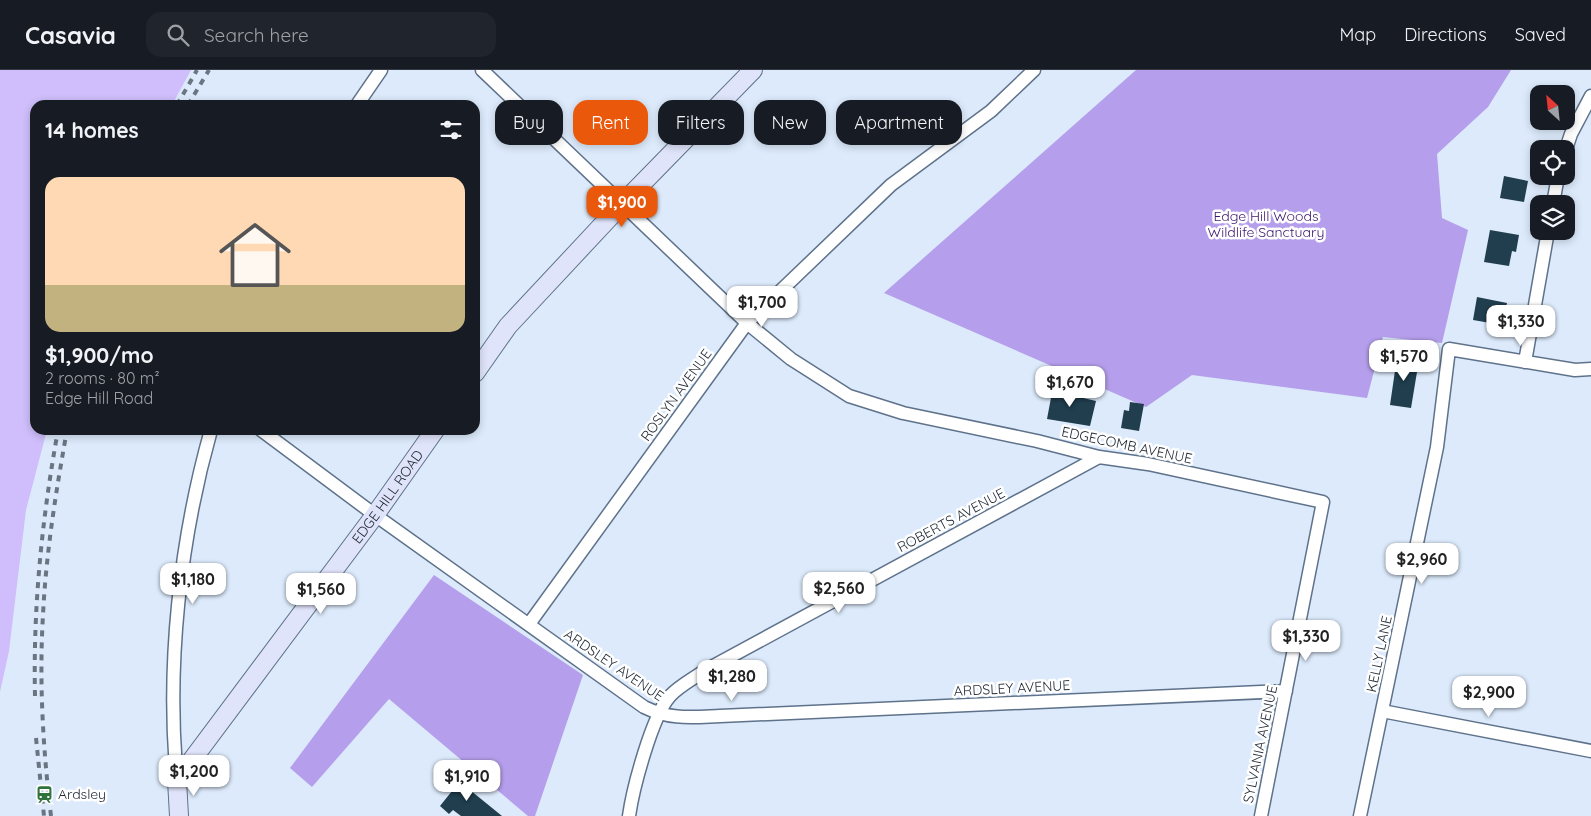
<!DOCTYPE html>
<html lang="en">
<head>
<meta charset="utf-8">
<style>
	:root { --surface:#171b24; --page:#20242c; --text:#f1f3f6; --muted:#9ea1a6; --line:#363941; --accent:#ea580c }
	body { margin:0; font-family:Quicksand,sans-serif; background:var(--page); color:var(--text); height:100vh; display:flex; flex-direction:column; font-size:19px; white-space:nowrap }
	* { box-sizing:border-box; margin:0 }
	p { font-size:16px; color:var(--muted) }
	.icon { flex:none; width:28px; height:28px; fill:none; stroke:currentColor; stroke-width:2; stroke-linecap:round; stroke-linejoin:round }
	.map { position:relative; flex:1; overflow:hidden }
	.sheet { position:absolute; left:30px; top:30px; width:450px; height:335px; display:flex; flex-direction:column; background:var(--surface); border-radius:15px; box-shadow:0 2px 8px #0003 }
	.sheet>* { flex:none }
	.hud { position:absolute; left:495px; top:30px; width:475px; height:45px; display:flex; gap:10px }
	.needle { width:32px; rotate:333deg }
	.controls { position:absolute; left:1530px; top:15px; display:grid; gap:10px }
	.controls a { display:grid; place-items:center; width:45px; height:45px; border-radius:10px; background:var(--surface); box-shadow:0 2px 8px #0003; font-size:25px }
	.price { position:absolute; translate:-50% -42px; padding:0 11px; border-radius:10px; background:#fff; color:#222; font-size:16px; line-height:32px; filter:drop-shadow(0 1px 2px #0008) }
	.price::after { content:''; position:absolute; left:50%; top:30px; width:15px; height:11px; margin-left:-8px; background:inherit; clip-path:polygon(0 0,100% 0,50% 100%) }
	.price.selected { background:var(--accent); color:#fff }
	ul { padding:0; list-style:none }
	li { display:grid; align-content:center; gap:10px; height:265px; padding:0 15px }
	li span { display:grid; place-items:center; height:155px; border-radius:15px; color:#555 }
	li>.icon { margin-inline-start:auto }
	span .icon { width:90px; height:90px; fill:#fffc; stroke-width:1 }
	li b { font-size:21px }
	h2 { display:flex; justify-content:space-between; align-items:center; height:60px; padding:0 15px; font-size:21px }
	.chip { padding:0 18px; border-radius:15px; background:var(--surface); box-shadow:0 2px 8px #0003; font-size:18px; line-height:45px }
	.chip.selected { background:var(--accent); color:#fff }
	header { display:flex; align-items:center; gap:30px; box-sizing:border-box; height:70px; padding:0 25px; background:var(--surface); border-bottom:1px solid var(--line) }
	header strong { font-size:24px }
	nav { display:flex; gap:28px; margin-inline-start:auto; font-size:18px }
	.search { width:350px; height:45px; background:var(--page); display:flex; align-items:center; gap:12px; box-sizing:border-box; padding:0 18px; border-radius:15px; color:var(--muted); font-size:19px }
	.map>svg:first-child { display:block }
	.green { fill:#cfbefb }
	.forest { fill:#b59eeb }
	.building { fill:#203e4e }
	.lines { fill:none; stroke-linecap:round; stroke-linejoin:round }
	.street-casing { stroke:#5e728b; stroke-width:15 }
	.secondary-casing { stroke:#5e728b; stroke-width:20 }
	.street { stroke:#fff; stroke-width:12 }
	.secondary { stroke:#e0e4fa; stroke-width:18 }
	.rail { stroke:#6a7582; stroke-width:4; stroke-dasharray:6 6; stroke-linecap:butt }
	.labels { text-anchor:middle; stroke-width:5; stroke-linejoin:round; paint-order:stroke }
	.park-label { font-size:14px; fill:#3d1870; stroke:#fff }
	.street-label { font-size:14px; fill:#242d38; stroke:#fff }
	.poi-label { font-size:14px; fill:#242d38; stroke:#fff; text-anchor:start }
</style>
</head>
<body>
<header>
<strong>Casavia</strong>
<div class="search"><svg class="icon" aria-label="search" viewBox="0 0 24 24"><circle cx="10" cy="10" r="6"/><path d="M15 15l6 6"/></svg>Search here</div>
<nav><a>Map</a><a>Directions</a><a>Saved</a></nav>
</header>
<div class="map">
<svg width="1591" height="746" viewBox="0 0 1591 746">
	<rect width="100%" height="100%" fill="#dceafb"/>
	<path class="green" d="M0,0H191L172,35H35V360H47L26,440L9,581L0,622Z"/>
	<path class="forest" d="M1136,0H1511L1488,37L1437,84L1442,148L1468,160L1442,273L1383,267L1367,328L1192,305L1146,337L884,223Z
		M434,505L583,605L535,746H528L389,629L312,717L290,698Z"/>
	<path class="building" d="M1504,106L1528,111L1524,132L1500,128Z
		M1490,160L1519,165L1516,182L1512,181L1509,196L1484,192Z
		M1477,227L1507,233L1502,255L1473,250Z
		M1397,287L1419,290L1411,338L1390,335Z
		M1053,317L1072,320L1071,325L1096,331L1090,356L1047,349Z
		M1130,332L1144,334L1139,361L1121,358L1124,340L1129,341Z
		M464,706L475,714L470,720L502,746H461L453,740L449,744L440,736Z"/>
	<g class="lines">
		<defs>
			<path id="street" d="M482,0L747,253L791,289L849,326L903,343L1037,371L1099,387L1148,394L1323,432L1261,746
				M357,35L381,0
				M1566,79L1571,64L1591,26
				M1553,134L1558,106
				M1525,292L1548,161
				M261,360L375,445L644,637C670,650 692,647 720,646L1286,621
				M529,554L747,253L891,115L991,41L1034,0
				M1382,641L1591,681
				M177,710C166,595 180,470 211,360
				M629,746C633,718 652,646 670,626C679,616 693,609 704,601L1099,387
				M1360,746L1437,377L1449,279L1575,300L1591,299"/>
			<g id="secondary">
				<path d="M475,303L508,256L622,134L753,0"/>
				<path id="s1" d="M179,746L177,710L375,445L435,360"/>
			</g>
		</defs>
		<use href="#street" class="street-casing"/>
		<use href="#secondary" class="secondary-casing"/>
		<use href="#street" class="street"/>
		<use href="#secondary" class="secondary"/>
		<path class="rail" d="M177,35L197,0
			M188,35L209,0
			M35,626C33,536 42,449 58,360
			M36,668L44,746
			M51,746C43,679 39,612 43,545C46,483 56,421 67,360"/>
	</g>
	<defs>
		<symbol id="station-bare" viewBox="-9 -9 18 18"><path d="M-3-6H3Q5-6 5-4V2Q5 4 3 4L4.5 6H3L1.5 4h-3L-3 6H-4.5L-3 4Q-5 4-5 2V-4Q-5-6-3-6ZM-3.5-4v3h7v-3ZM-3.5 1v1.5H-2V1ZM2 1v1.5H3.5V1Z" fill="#2e723c" stroke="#fff" stroke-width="2.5" paint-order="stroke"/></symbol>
	</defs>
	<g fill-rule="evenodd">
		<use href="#station-bare" x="32" y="712" width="25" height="25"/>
	</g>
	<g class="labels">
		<g class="park-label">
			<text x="1266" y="151">Edge Hill Woods<tspan x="1266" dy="16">Wildlife Sanctuary</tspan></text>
		</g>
		<g class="street-label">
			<text transform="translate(676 325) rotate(-54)" y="5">ROSLYN AVENUE</text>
			<text transform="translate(1127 375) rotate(12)" y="5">EDGECOMB AVENUE</text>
			<text dy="5" stroke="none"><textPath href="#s1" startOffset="389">EDGE HILL ROAD</textPath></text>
			<text transform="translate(951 450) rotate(-28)" y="5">ROBERTS AVENUE</text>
			<text transform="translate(1379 584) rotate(-78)" y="5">KELLY LANE</text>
			<text transform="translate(614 595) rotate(34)" y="5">ARDSLEY AVENUE</text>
			<text transform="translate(1012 618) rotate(-3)" y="5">ARDSLEY AVENUE</text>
			<text transform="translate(1260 674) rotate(-78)" y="5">SYLVANIA AVENUE</text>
		</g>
		<g class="poi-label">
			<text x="58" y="729">Ardsley</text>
		</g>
	</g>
</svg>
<div class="controls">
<a><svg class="needle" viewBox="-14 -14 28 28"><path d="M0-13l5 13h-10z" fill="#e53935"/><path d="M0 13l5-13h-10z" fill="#9ea1a6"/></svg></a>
<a><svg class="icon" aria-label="locate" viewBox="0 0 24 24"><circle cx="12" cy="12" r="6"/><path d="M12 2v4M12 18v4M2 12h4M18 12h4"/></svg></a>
<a><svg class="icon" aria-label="layers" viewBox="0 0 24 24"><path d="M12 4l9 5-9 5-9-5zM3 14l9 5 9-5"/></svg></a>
</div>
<b class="price selected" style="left:622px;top:158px">$1,900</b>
<b class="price" style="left:762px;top:258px">$1,700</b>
<b class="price" style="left:1521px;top:277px">$1,330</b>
<b class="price" style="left:1404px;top:312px">$1,570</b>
<b class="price" style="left:1070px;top:338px">$1,670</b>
<b class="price" style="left:1422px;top:515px">$2,960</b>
<b class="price" style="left:193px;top:535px">$1,180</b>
<b class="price" style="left:839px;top:544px">$2,560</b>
<b class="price" style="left:321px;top:545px">$1,560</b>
<b class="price" style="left:1306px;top:592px">$1,330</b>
<b class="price" style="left:732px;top:632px">$1,280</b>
<b class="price" style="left:1489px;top:648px">$2,900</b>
<b class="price" style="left:194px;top:727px">$1,200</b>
<b class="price" style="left:467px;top:732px">$1,910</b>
<div class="hud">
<a class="chip">Buy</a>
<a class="chip selected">Rent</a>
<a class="chip">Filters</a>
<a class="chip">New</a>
<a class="chip">Apartment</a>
</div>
<section class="sheet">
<h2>14 homes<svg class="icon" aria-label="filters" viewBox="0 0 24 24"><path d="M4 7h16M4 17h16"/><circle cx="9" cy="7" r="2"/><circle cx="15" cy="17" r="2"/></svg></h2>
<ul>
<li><span style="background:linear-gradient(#ffd9b3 70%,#c2b280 0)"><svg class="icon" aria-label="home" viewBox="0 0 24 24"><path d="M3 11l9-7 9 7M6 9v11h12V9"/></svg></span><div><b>$1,900/mo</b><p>2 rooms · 80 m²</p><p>Edge Hill Road</p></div></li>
</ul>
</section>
</div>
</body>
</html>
